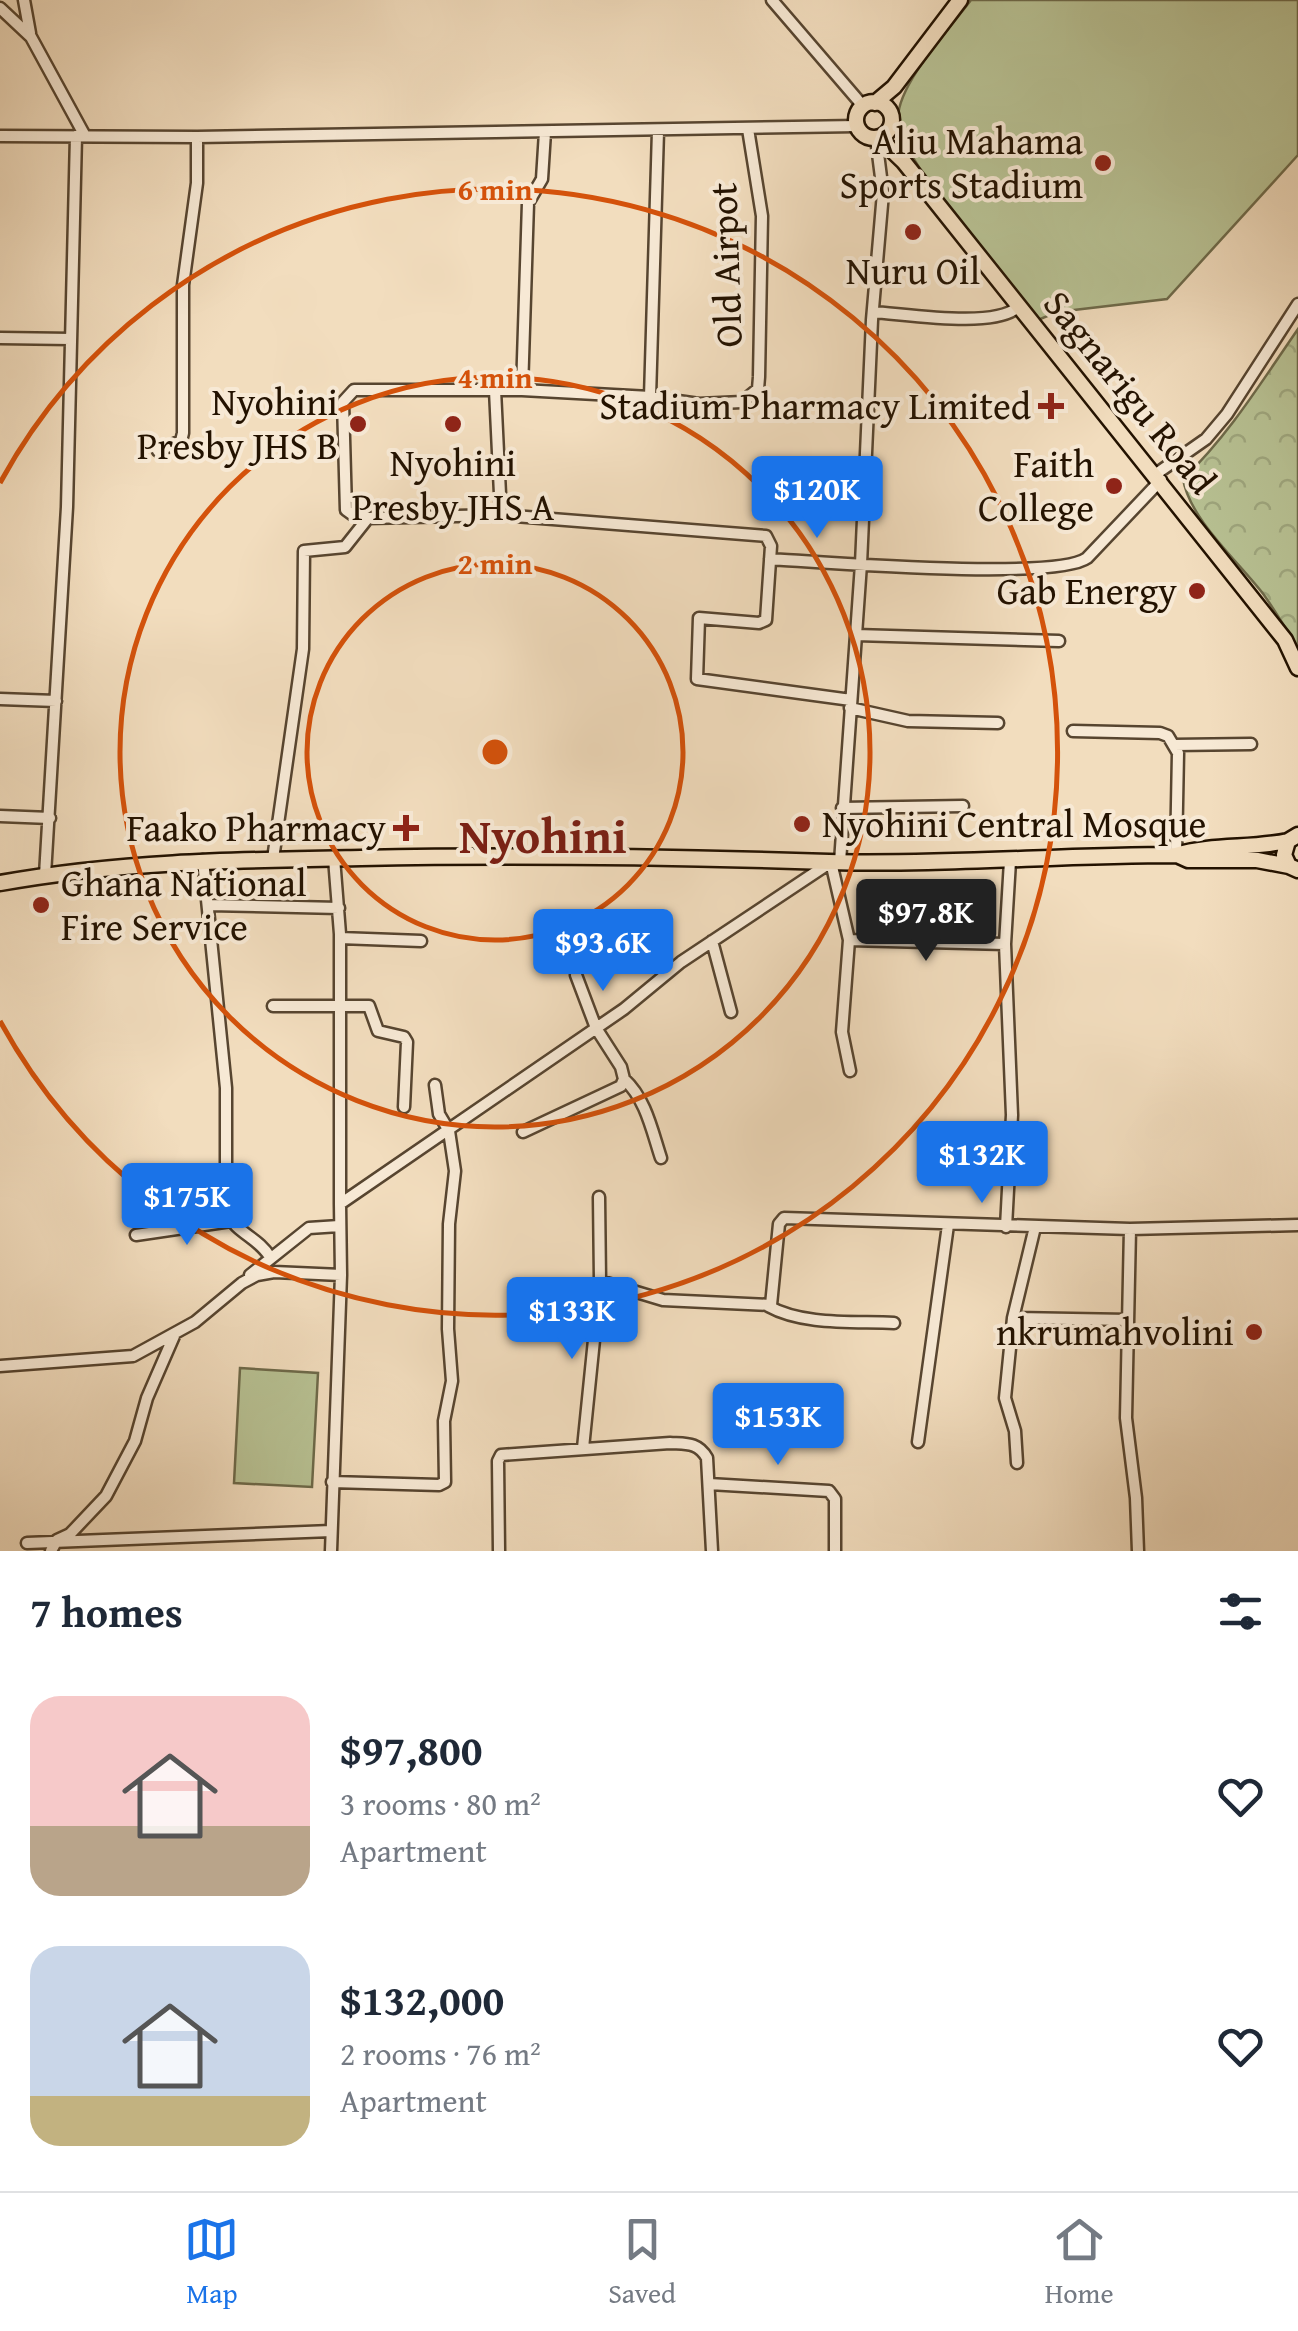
<!DOCTYPE html>
<html lang="en">
<head>
<meta charset="utf-8">
<style>
	:root { --surface:#fff; --page:#f2f2f3; --text:#1f2937; --muted:#747a83; --line:#e0e1e3; --accent:#1a73e8 }
	body { margin:0; font-family:"Gentium Book Plus",serif; background:var(--page); color:var(--text); height:100vh; display:flex; flex-direction:column; font-size:38px; white-space:nowrap }
	* { box-sizing:border-box; margin:0 }
	p { font-size:32px; color:var(--muted) }
	.icon { flex:none; width:55px; height:55px; fill:none; stroke:currentColor; stroke-width:2; stroke-linecap:round; stroke-linejoin:round }
	.map { position:relative; height:1551px; overflow:hidden }
	.details { display:flex; flex-direction:column; background:var(--surface); flex:1 }
	.details>* { flex:none }
	.price { position:absolute; translate:-50% -85px; padding:0 22px; border-radius:10px; background:var(--accent); color:#fff; font-size:32px; line-height:65px; filter:drop-shadow(0 2px 5px #0008) }
	.price::after { content:''; position:absolute; left:50%; top:60px; width:30px; height:22px; margin-left:-15px; background:inherit; clip-path:polygon(0 0,100% 0,50% 100%) }
	.price.active { background:#222; color:#fff }
	ul { padding:0; list-style:none }
	li { display:flex; align-items:center; gap:30px; height:250px; padding:0 30px }
	li span { display:grid; place-items:center; flex:none; width:280px; height:200px; border-radius:30px; color:#555 }
	li>.icon { margin-inline-start:auto }
	span .icon { width:120px; height:120px; fill:#fffc; stroke-width:1 }
	li b { font-size:42px }
	h2 { display:flex; justify-content:space-between; align-items:center; height:120px; padding:0 30px; font-size:42px }
	.dock { display:flex; justify-content:space-around; align-items:center; height:140px; border-top:2px solid var(--line); background:var(--surface); font-size:28px; color:var(--muted) }
	.dock a { display:grid; justify-items:center; gap:5px }
	.dock .active { color:var(--accent) }
	.map>svg:first-child { display:block }
	.forest { fill:url(#forest-crowns); stroke:#6e6a4a; stroke-width:2.5 }
	.garden { fill:#b8c294; stroke:#6e6a4a; stroke-width:2.5 }
	.lines { fill:none; stroke-linecap:round; stroke-linejoin:round }
	.minor-casing { stroke:#574530; stroke-width:15 }
	.major-casing { stroke:#231200; stroke-width:19 }
	.minor { stroke:#f7e9d5; stroke-width:10 }
	.major { stroke:#f2ddbe; stroke-width:14 }
	.ring { fill:none; stroke:#d4520b; stroke-width:5 }
	.poi-dot { fill:#8f2418; stroke:#f7e9d5; stroke-width:4 }
	.labels { text-anchor:middle; stroke-width:8; stroke-linejoin:round; paint-order:stroke }
	.poi-label { font-size:38px; fill:#231200; stroke:#f7e9d5; text-anchor:end }
	.street-label { font-size:38px; fill:#231200; stroke:#f7e9d5 }
	.district-label { font-size:48px; font-weight:bold; fill:#7a1f14; stroke:#f7e9d5 }
	.centre { fill:#d4520b; stroke:#f7e9d5; stroke-width:5 }
	.ring-label { font-size:30px; text-anchor:middle; font-weight:bold; fill:#d4520b; stroke:#f7e9d5; stroke-width:8; stroke-linejoin:round; paint-order:stroke }
</style>
</head>
<body>
<div class="map">
<svg width="1298" height="1551" viewBox="0 0 1298 1551">
	<defs>
		<pattern id="forest-crowns" width="20" height="18" patternUnits="userSpaceOnUse" patternTransform="scale(2.5)"><rect width="20" height="18" fill="#b8c294"/><path d="M2 6a3 3 0 1 1 6 0M12 15a3 3 0 1 1 6 0" fill="none" stroke="#9ea67e"/></pattern>
	</defs>
	<rect width="100%" height="100%" fill="#f2ddbe"/>
	<filter id="stains"><feTurbulence type="fractalNoise" baseFrequency=".002" numOctaves="4"/><feColorMatrix values="0 0 0 0 .2 0 0 0 0 .09 0 0 0 0 .02 0 0 0 .5 -.17"/></filter>
	<radialGradient id="worn" r=".72"><stop offset=".6" stop-color="#630" stop-opacity="0"/><stop offset="1" stop-color="#630" stop-opacity=".3"/></radialGradient>
	<path class="forest" d="M1298,329V648C1287,631 1276,612 1264,595C1239,562 1190,520 1183,479C1229,435 1262,381 1298,329Z"/>
	<path class="garden" d="M971,0H1298V155L1167,299L1057,312L1038,320C1008,282 898,160 898,118C898,84 950,28 971,0Z
		M240,1368L318,1373L312,1487L234,1483Z"/>
	<g class="lines">
		<defs>
			<path id="minor" d="M24,0L30,33
				M772,0L863,106
				M0,8L31,37L85,136
				M748,129L762,216L759,377L758,389L742,402L699,404L650,397L522,390H354L343,402L346,510L353,515L368,518L501,515L766,536L771,546L766,620L759,623L699,618L697,679L851,700
				M0,136L197,137L857,126
				M873,312C906,314 994,329 1018,307
				M0,338L71,339
				M495,390L501,515
				M522,390L528,203L542,179L545,132
				M650,397L658,131
				M158,451L181,441L183,433V285L197,183V137
				M1156,474L1206,439L1227,414L1298,304
				M770,559C823,562 1055,581 1087,558L1161,480
				M856,635L1059,641
				M0,699L56,701
				M850,708L908,721L998,723
				M1073,731L1160,733L1168,736L1178,753L1176,855
				M1174,745L1251,744
				M842,808L963,806
				M0,816L50,818
				M334,858L340,934V1204
				M273,859L303,649L304,551L345,547L368,518
				M203,860L226,1088V1212C237,1234 258,1237 270,1257
				M840,862L861,564L872,320L883,193L876,138
				M45,875L67,507L76,136
				M210,905L339,908
				M340,938L421,941
				M849,940L1005,944
				M712,941L731,1012
				M273,1006H369L378,1031L404,1037L407,1042L404,1107
				M624,1079C646,1099 652,1131 661,1158
				M523,1132L621,1086L624,1079L621,1067L596,1028L576,975
				M1006,1227L1012,1115L1005,944L1010,861
				M1130,1229L1126,1418L1136,1498L1138,1551
				M136,1235L231,1221
				M250,1275L309,1228L339,1226
				M600,1281L663,1300L771,1305L779,1224L784,1218L1130,1229L1298,1225
				M768,1306C804,1326 855,1321 894,1323
				M1013,1318L1128,1320
				M0,1366L133,1356L195,1322L242,1283L257,1275L274,1272L341,1275
				M918,1442L948,1225
				M583,1448L600,1281L599,1197
				M1017,1463L1015,1431L1005,1398L1013,1318L1035,1227
				M332,1482L439,1485L445,1482L444,1421L452,1381L448,1329L449,1224L455,1171L449,1131L439,1114L435,1085
				M709,1484L829,1491L835,1499V1551
				M27,1543L331,1531
				M51,1551L57,1540L70,1534L106,1496L135,1441L147,1398L174,1336
				M331,1551L341,1275L340,1204L624,1009L681,962L831,862L849,940L842,1032L850,1071
				M499,1551L498,1461L501,1455L670,1443C686,1444 698,1442 707,1458L712,1551"/>
			<path id="major" d="M856 120a18 18 0 1 1 36 0a18 18 0 1 1-36 0Z
				M875,103L894,87L960,0
				M879,138L904,162L1285,640L1298,668
				M1298,835L1288,841L1284,855L1289,866L1298,870
				M1177,855L1188,860H1257L1289,866
				M0,883C122,861 237,860 361,858C517,855 673,857 829,862C945,865 1061,855 1176,855C1212,844 1251,849 1288,841"/>
		</defs>
		<use href="#minor" class="minor-casing"/>
		<use href="#major" class="major-casing"/>
		<use href="#minor" class="minor"/>
		<use href="#major" class="major"/>
	</g>
	<g class="ring">
		<circle cx="495" cy="752" r="188"/>
		<circle cx="495" cy="752" r="375"/>
		<path d="M0 483A563 563 0 1 1 0 1021"/>
	</g>
	<g class="poi-dot">
		<circle cx="1103" cy="163" r="10"/>
		<circle cx="913" cy="232" r="10"/>
		<path d="M1046 391h10v10h10v10h-10v10h-10v-10h-10v-10h10z"/>
		<circle cx="358" cy="424" r="10"/>
		<circle cx="453" cy="424" r="10"/>
		<circle cx="1114" cy="486" r="10"/>
		<circle cx="1197" cy="591" r="10"/>
		<circle cx="802" cy="824" r="10"/>
		<path d="M401 813h10v10h10v10h-10v10h-10v-10h-10v-10h10z"/>
		<circle cx="41" cy="905" r="10"/>
		<circle cx="1254" cy="1332" r="10"/>
	</g>
	<g class="labels">
		<g class="poi-label">
			<text x="1083" y="154">Aliu Mahama<tspan x="1083" dy="44">Sports Stadium</tspan></text>
			<text x="913" y="284" text-anchor="middle">Nuru Oil</text>
			<text x="338" y="415">Nyohini<tspan x="338" dy="44">Presby JHS B</tspan></text>
			<text x="1031" y="419">Stadium Pharmacy Limited</text>
			<text x="453" y="476" text-anchor="middle">Nyohini<tspan x="453" dy="44">Presby JHS A</tspan></text>
			<text x="1094" y="477">Faith<tspan x="1094" dy="44">College</tspan></text>
			<text x="1177" y="604">Gab Energy</text>
			<text x="822" y="837" text-anchor="start">Nyohini Central Mosque</text>
			<text x="386" y="841">Faako Pharmacy</text>
			<text x="61" y="896" text-anchor="start">Ghana National<tspan x="61" dy="44">Fire Service</tspan></text>
			<text x="1234" y="1345">nkrumahvolini</text>
		</g>
		<g class="street-label">
			<text transform="translate(726 265) rotate(-92)" y="13">Old Airpot</text>
			<text transform="translate(1130 392) rotate(51)" y="13">Sagnarigu Road</text>
		</g>
		<g class="district-label">
			<text x="543" y="853">Nyohini</text>
		</g>
	</g>
	<circle cx="495" cy="752" r="15" class="centre"/>
	<g class="ring-label">
		<text x="495" y="200">6 min</text>
		<text x="495" y="388">4 min</text>
		<text x="495" y="574">2 min</text>
	</g>
	<rect width="100%" height="100%" filter="url(#stains)"/>
	<rect width="100%" height="100%" fill="url(#worn)"/>
</svg>
<b class="price" style="left:817px;top:541px">$120K</b>
<b class="price active" style="left:926px;top:964px">$97.8K</b>
<b class="price" style="left:603px;top:994px">$93.6K</b>
<b class="price" style="left:982px;top:1206px">$132K</b>
<b class="price" style="left:187px;top:1248px">$175K</b>
<b class="price" style="left:572px;top:1362px">$133K</b>
<b class="price" style="left:778px;top:1468px">$153K</b>
</div>
<section class="details">
<h2>7 homes<svg class="icon" aria-label="filters" viewBox="0 0 24 24"><path d="M4 7h16M4 17h16"/><circle cx="9" cy="7" r="2"/><circle cx="15" cy="17" r="2"/></svg></h2>
<ul>
<li><span style="background:linear-gradient(#f6c9c9 65%,#b9a48a 0)"><svg class="icon" aria-label="home" viewBox="0 0 24 24"><path d="M3 11l9-7 9 7M6 9v11h12V9"/></svg></span><div><b>$97,800</b><p>3 rooms · 80 m²</p><p>Apartment</p></div><svg class="icon" aria-label="heart" viewBox="0 0 24 24"><path d="M12 20l-8-8c-3-5 5-10 8-4 3-6 11-1 8 4z"/></svg></li>
<li><span style="background:linear-gradient(#c9d6e8 75%,#c2b280 0)"><svg class="icon" aria-label="home" viewBox="0 0 24 24"><path d="M3 11l9-7 9 7M6 9v11h12V9"/></svg></span><div><b>$132,000</b><p>2 rooms · 76 m²</p><p>Apartment</p></div><svg class="icon" aria-label="heart" viewBox="0 0 24 24"><path d="M12 20l-8-8c-3-5 5-10 8-4 3-6 11-1 8 4z"/></svg></li>
</ul>
</section>
<nav class="dock">
<a class="active"><svg class="icon" aria-label="map" viewBox="0 0 24 24"><path d="M3 6l6-2 6 2 6-2v14l-6 2-6-2-6 2zM9 4v14M15 6v14"/></svg>Map</a>
<a><svg class="icon" aria-label="saved" viewBox="0 0 24 24"><path d="M7 4h10v16l-5-4-5 4z"/></svg>Saved</a>
<a><svg class="icon" aria-label="home" viewBox="0 0 24 24"><path d="M3 11l9-7 9 7M6 9v11h12V9"/></svg>Home</a>
</nav>
</body>
</html>
